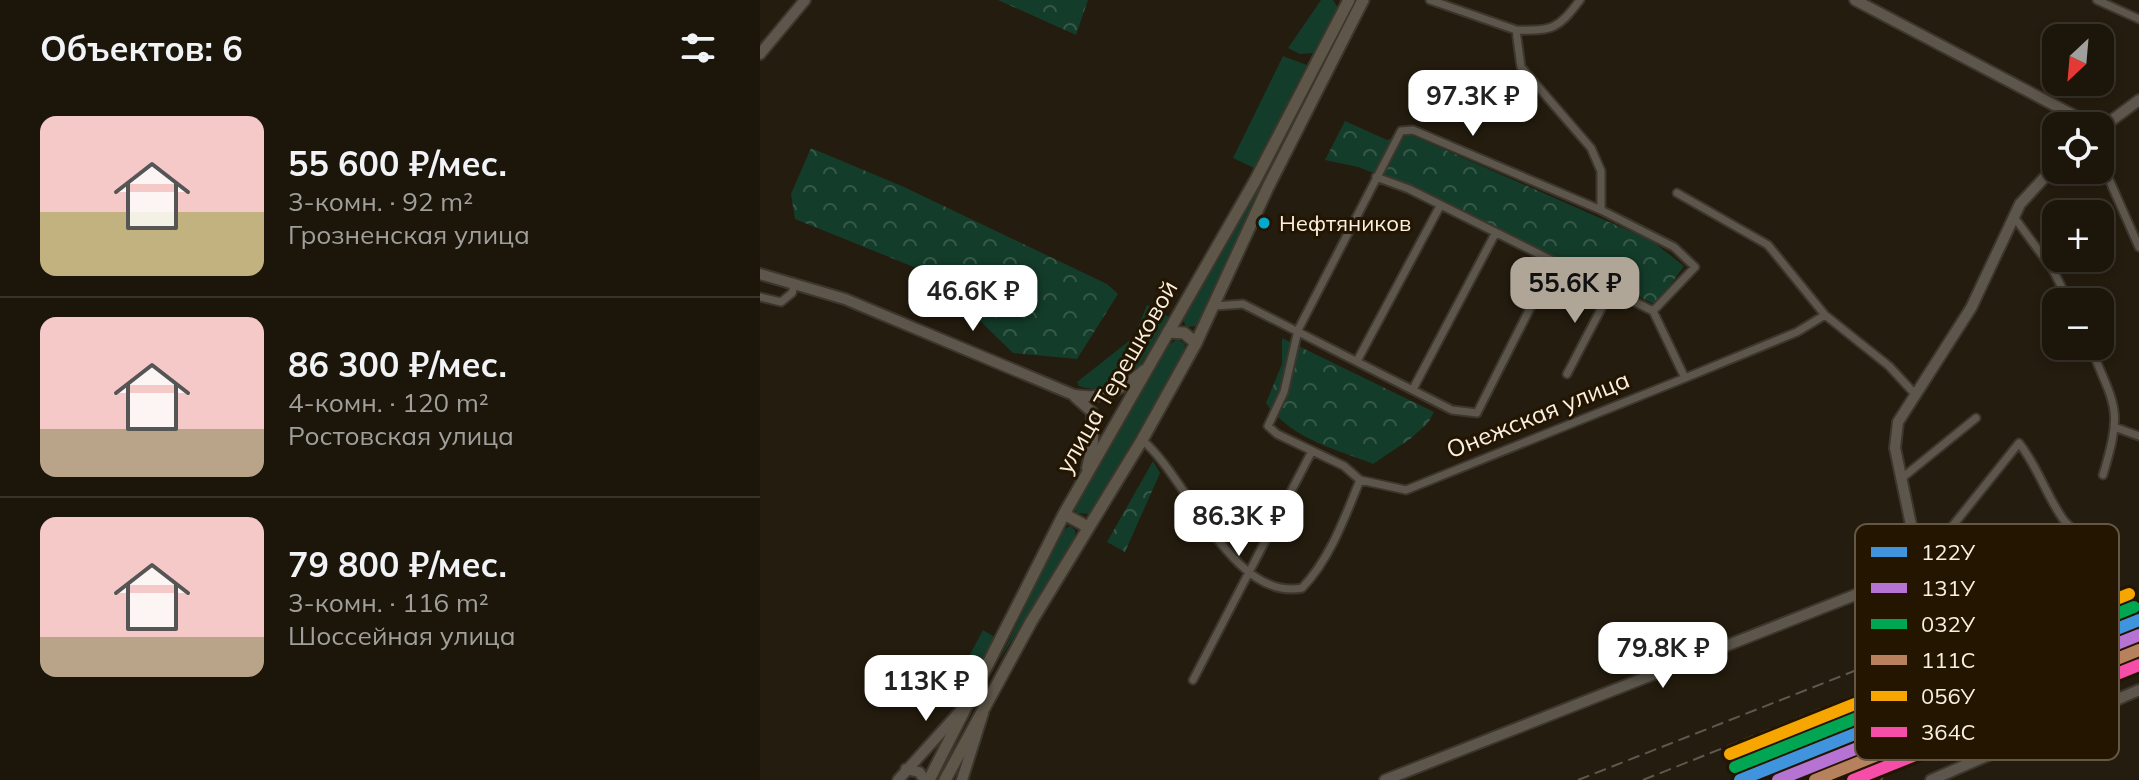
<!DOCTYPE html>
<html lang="ru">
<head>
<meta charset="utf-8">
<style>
	:root { --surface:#1b150a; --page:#282218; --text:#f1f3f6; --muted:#a09f9c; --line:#39342b; --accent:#afa697 }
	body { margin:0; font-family:Mulish,sans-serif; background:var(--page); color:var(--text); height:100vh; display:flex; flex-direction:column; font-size:30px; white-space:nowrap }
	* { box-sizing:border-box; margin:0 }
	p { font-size:26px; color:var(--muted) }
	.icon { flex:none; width:44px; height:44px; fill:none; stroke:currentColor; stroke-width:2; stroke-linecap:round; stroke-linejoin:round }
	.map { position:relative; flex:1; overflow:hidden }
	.details { display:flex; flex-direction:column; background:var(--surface); width:760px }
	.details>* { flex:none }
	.needle { width:52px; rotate:206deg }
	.controls { position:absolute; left:1282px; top:24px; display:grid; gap:16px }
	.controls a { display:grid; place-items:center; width:72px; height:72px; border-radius:16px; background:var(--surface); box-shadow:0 4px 12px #0003,0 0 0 2px var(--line); font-size:40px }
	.price { position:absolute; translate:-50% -68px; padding:0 18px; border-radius:16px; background:#fff; color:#222; font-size:26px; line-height:52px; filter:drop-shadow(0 2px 4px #0008) }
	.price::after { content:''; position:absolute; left:50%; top:48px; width:24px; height:18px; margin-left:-12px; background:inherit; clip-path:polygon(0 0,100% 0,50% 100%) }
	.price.on { background:var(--accent); color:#111 }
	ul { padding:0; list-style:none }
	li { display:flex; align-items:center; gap:24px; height:200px; padding:0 40px }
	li+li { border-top:2px solid var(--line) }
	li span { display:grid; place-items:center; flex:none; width:224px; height:160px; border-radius:16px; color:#555 }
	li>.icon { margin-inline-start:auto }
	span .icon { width:96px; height:96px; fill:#fffc; stroke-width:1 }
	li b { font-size:34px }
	h2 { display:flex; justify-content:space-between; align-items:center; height:96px; padding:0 40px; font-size:34px }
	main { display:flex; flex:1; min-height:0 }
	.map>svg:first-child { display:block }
	.grass { fill:#143c2a }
	.forest { fill:url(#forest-crowns) }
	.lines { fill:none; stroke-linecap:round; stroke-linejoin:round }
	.street-casing { stroke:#3c362c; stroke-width:11 }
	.secondary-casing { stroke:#3c362c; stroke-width:14 }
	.primary-casing { stroke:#3c362c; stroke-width:15 }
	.street { stroke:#5c564c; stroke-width:7 }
	.secondary { stroke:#5c564c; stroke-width:10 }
	.primary { stroke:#5e5749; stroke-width:11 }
	.rail { stroke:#60584e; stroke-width:2; stroke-dasharray:12 6; stroke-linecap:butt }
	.rail-1-casing { stroke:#231500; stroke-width:18 }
	.rail-2-casing { stroke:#231500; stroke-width:18 }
	.rail-3-casing { stroke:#231500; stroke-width:18 }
	.rail-4-casing { stroke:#231500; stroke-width:18 }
	.rail-5-casing { stroke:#231500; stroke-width:18 }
	.rail-6-casing { stroke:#231500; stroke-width:18 }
	.rail-1 { stroke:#4094de; stroke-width:12 }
	.rail-2 { stroke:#b673d3; stroke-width:12 }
	.rail-3 { stroke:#00a651; stroke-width:12 }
	.rail-4 { stroke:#b6815c; stroke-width:12 }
	.rail-5 { stroke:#f7a600; stroke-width:12 }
	.rail-6 { stroke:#f54da8; stroke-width:12 }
	.bus-dot { fill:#00a9ce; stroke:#231500; stroke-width:3 }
	.labels { text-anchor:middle; stroke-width:6; stroke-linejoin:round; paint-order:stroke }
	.bus-label { font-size:22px; fill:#faf0e1; stroke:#231500; text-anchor:start }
	.street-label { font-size:24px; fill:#faf0e1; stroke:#231500 }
	.key { fill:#231500; stroke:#645744; stroke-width:2 }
	.key-label { font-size:22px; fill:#faf0e1 }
</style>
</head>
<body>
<main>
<section class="details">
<h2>Объектов: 6<svg class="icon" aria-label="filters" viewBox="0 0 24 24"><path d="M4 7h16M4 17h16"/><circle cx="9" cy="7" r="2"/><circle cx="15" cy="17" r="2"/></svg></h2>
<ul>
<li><span style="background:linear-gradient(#f6c9c9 60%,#c2b280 0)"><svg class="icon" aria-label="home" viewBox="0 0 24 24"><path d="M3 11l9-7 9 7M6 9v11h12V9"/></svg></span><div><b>55 600 ₽/мес.</b><p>3-комн. · 92 m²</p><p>Грозненская улица</p></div></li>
<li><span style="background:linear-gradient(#f6c9c9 70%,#b9a48a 0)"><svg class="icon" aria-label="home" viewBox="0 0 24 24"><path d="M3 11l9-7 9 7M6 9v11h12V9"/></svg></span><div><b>86 300 ₽/мес.</b><p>4-комн. · 120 m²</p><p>Ростовская улица</p></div></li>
<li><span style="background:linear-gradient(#f6c9c9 75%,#b9a48a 0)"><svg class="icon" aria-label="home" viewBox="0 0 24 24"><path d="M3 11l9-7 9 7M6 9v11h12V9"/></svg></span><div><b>79 800 ₽/мес.</b><p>3-комн. · 116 m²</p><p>Шоссейная улица</p></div></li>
</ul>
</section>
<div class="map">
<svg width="1379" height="780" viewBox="0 0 1379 780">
	<defs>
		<pattern id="forest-crowns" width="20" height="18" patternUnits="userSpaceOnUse" patternTransform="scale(2)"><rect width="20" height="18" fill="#143c2a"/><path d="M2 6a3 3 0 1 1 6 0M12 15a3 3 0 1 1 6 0" fill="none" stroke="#375849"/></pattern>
	</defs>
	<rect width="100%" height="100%" fill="#241c0e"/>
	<path class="grass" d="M561,0H573L578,8L554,53L540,54L528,48Z
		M523,56L547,65L494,168L473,158Z
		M520,146L436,326L426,327L422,317Z
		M387,305L409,317C388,353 369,402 319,386L317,382L374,337Z
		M417,339L425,344L424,354L333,508L329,514L317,513L314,508L318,500L409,345Z
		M310,526L315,530V538L239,661L301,532Z
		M223,630L233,636C233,652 214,688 196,688L194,684Z"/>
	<path class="forest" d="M238,0H328L316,35Z
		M585,121L627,140L647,133L892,241L924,266L896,305L640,183L598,167L565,160Z
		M51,148L144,187L347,284L358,294L317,359L253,353L213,314L201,294L181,278L35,219L31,194Z
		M522,338L674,412L668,423L650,439L613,464C573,448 531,439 506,403L522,364Z
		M393,461L400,473L365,552L347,542Z"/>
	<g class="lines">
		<defs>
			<path id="street" d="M670,0L756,30
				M820,0C798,29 793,31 756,30L761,67L831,148L841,171V210L914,247L935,267L893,311
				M1337,0L1379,19
				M1340,159L1379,247
				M616,177L649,189L893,311L925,378
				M917,193L1008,245L1065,315L1129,366L1154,393
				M841,210L653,130L641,131L538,330L524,392L508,426L517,434L584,466L600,480L646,490L925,378L1037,332L1065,315
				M1254,217L1293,270L1309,302
				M0,297L21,302L32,293L35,283
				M455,306L483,304L692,410L717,413L793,263
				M1330,346C1356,409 1363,408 1343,475
				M597,361L680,206
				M807,374L851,290
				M653,389L735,234
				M1357,428L1379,436
				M382,440C427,476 472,602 542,588C570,559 585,517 600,480
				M1142,478L1216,418
				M1131,579L1140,595L1163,607L1213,592L1230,598L1252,593L1338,561C1334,539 1315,535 1303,519C1286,495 1278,467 1259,443L1170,554L1152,560
				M433,680L552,451"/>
			<path id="secondary" d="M1095,0L1334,126
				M0,54L45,0
				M1340,129L1379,100
				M0,274L85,299L314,395C345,400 361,390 384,370
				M315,397L332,412L333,442L327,468
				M146,769L159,772L165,780
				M138,780L204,707
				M202,780L223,713
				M625,780L1123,584L1148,566L1156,549L1135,448L1138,422L1211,308L1260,204L1296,165
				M1171,780L1379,690"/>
			<path id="primary" d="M408,332L424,333L436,343
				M304,514L328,527
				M169,780L304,514L495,181L589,0
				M185,780L271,622L382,440L436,343L508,187L603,0"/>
		</defs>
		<use href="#street" class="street-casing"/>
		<use href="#secondary" class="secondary-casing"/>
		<use href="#primary" class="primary-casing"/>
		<use href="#street" class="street"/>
		<use href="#secondary" class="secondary"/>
		<use href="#primary" class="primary"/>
		<path class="rail" d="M818,780L1150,649L1379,603
			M883,780L1236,639
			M1055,780C1118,749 1193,703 1262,689C1290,684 1319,683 1348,682
			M1121,780L1135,755L1152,739"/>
		<defs>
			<path id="rail-1" d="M980,780L1379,620"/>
			<path id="rail-2" d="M1018,780L1379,635"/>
			<path id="rail-3" d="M975,767L1374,607"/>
			<path id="rail-4" d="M1055,780L1379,650"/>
			<path id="rail-5" d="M970,754L1369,594"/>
			<path id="rail-6" d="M1093,780L1379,665"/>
		</defs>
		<use href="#rail-1" class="rail-1-casing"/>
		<use href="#rail-2" class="rail-2-casing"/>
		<use href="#rail-3" class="rail-3-casing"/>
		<use href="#rail-4" class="rail-4-casing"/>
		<use href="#rail-5" class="rail-5-casing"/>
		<use href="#rail-6" class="rail-6-casing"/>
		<use href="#rail-1" class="rail-1"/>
		<use href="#rail-2" class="rail-2"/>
		<use href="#rail-3" class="rail-3"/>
		<use href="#rail-4" class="rail-4"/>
		<use href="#rail-5" class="rail-5"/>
		<use href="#rail-6" class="rail-6"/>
	</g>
	<circle class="bus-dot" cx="504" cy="223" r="7"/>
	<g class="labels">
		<g class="bus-label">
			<text x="519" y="231">Нефтяников</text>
		</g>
		<g class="street-label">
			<text transform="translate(357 377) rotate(-60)" y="8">улица Терешковой</text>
			<text transform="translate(778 415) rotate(-22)" y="8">Онежская улица</text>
		</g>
	</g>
	<rect x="1095" y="524" width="264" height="236" rx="12" class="key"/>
	<rect x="1111" y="547" width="36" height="10" fill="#4094de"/>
	<rect x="1111" y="583" width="36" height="10" fill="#b673d3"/>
	<rect x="1111" y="619" width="36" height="10" fill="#00a651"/>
	<rect x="1111" y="655" width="36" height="10" fill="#b6815c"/>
	<rect x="1111" y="691" width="36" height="10" fill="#f7a600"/>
	<rect x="1111" y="727" width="36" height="10" fill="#f54da8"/>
	<g class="key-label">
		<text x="1161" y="560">122У</text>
		<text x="1161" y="596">131У</text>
		<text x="1161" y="632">032У</text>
		<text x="1161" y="668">111С</text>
		<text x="1161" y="704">056У</text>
		<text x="1161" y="740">364С</text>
	</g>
</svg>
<div class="controls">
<a><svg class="needle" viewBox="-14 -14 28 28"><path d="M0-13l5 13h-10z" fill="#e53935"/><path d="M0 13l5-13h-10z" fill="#a09f9c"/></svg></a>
<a><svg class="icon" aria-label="locate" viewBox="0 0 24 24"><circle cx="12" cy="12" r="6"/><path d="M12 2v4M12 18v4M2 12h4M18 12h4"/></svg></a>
<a>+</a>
<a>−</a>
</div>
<b class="price" style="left:713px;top:138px">97.3K ₽</b>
<b class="price on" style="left:815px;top:325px">55.6K ₽</b>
<b class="price" style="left:213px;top:333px">46.6K ₽</b>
<b class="price" style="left:479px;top:558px">86.3K ₽</b>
<b class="price" style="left:903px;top:690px">79.8K ₽</b>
<b class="price" style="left:166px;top:723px">113K ₽</b>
</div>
</main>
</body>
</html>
